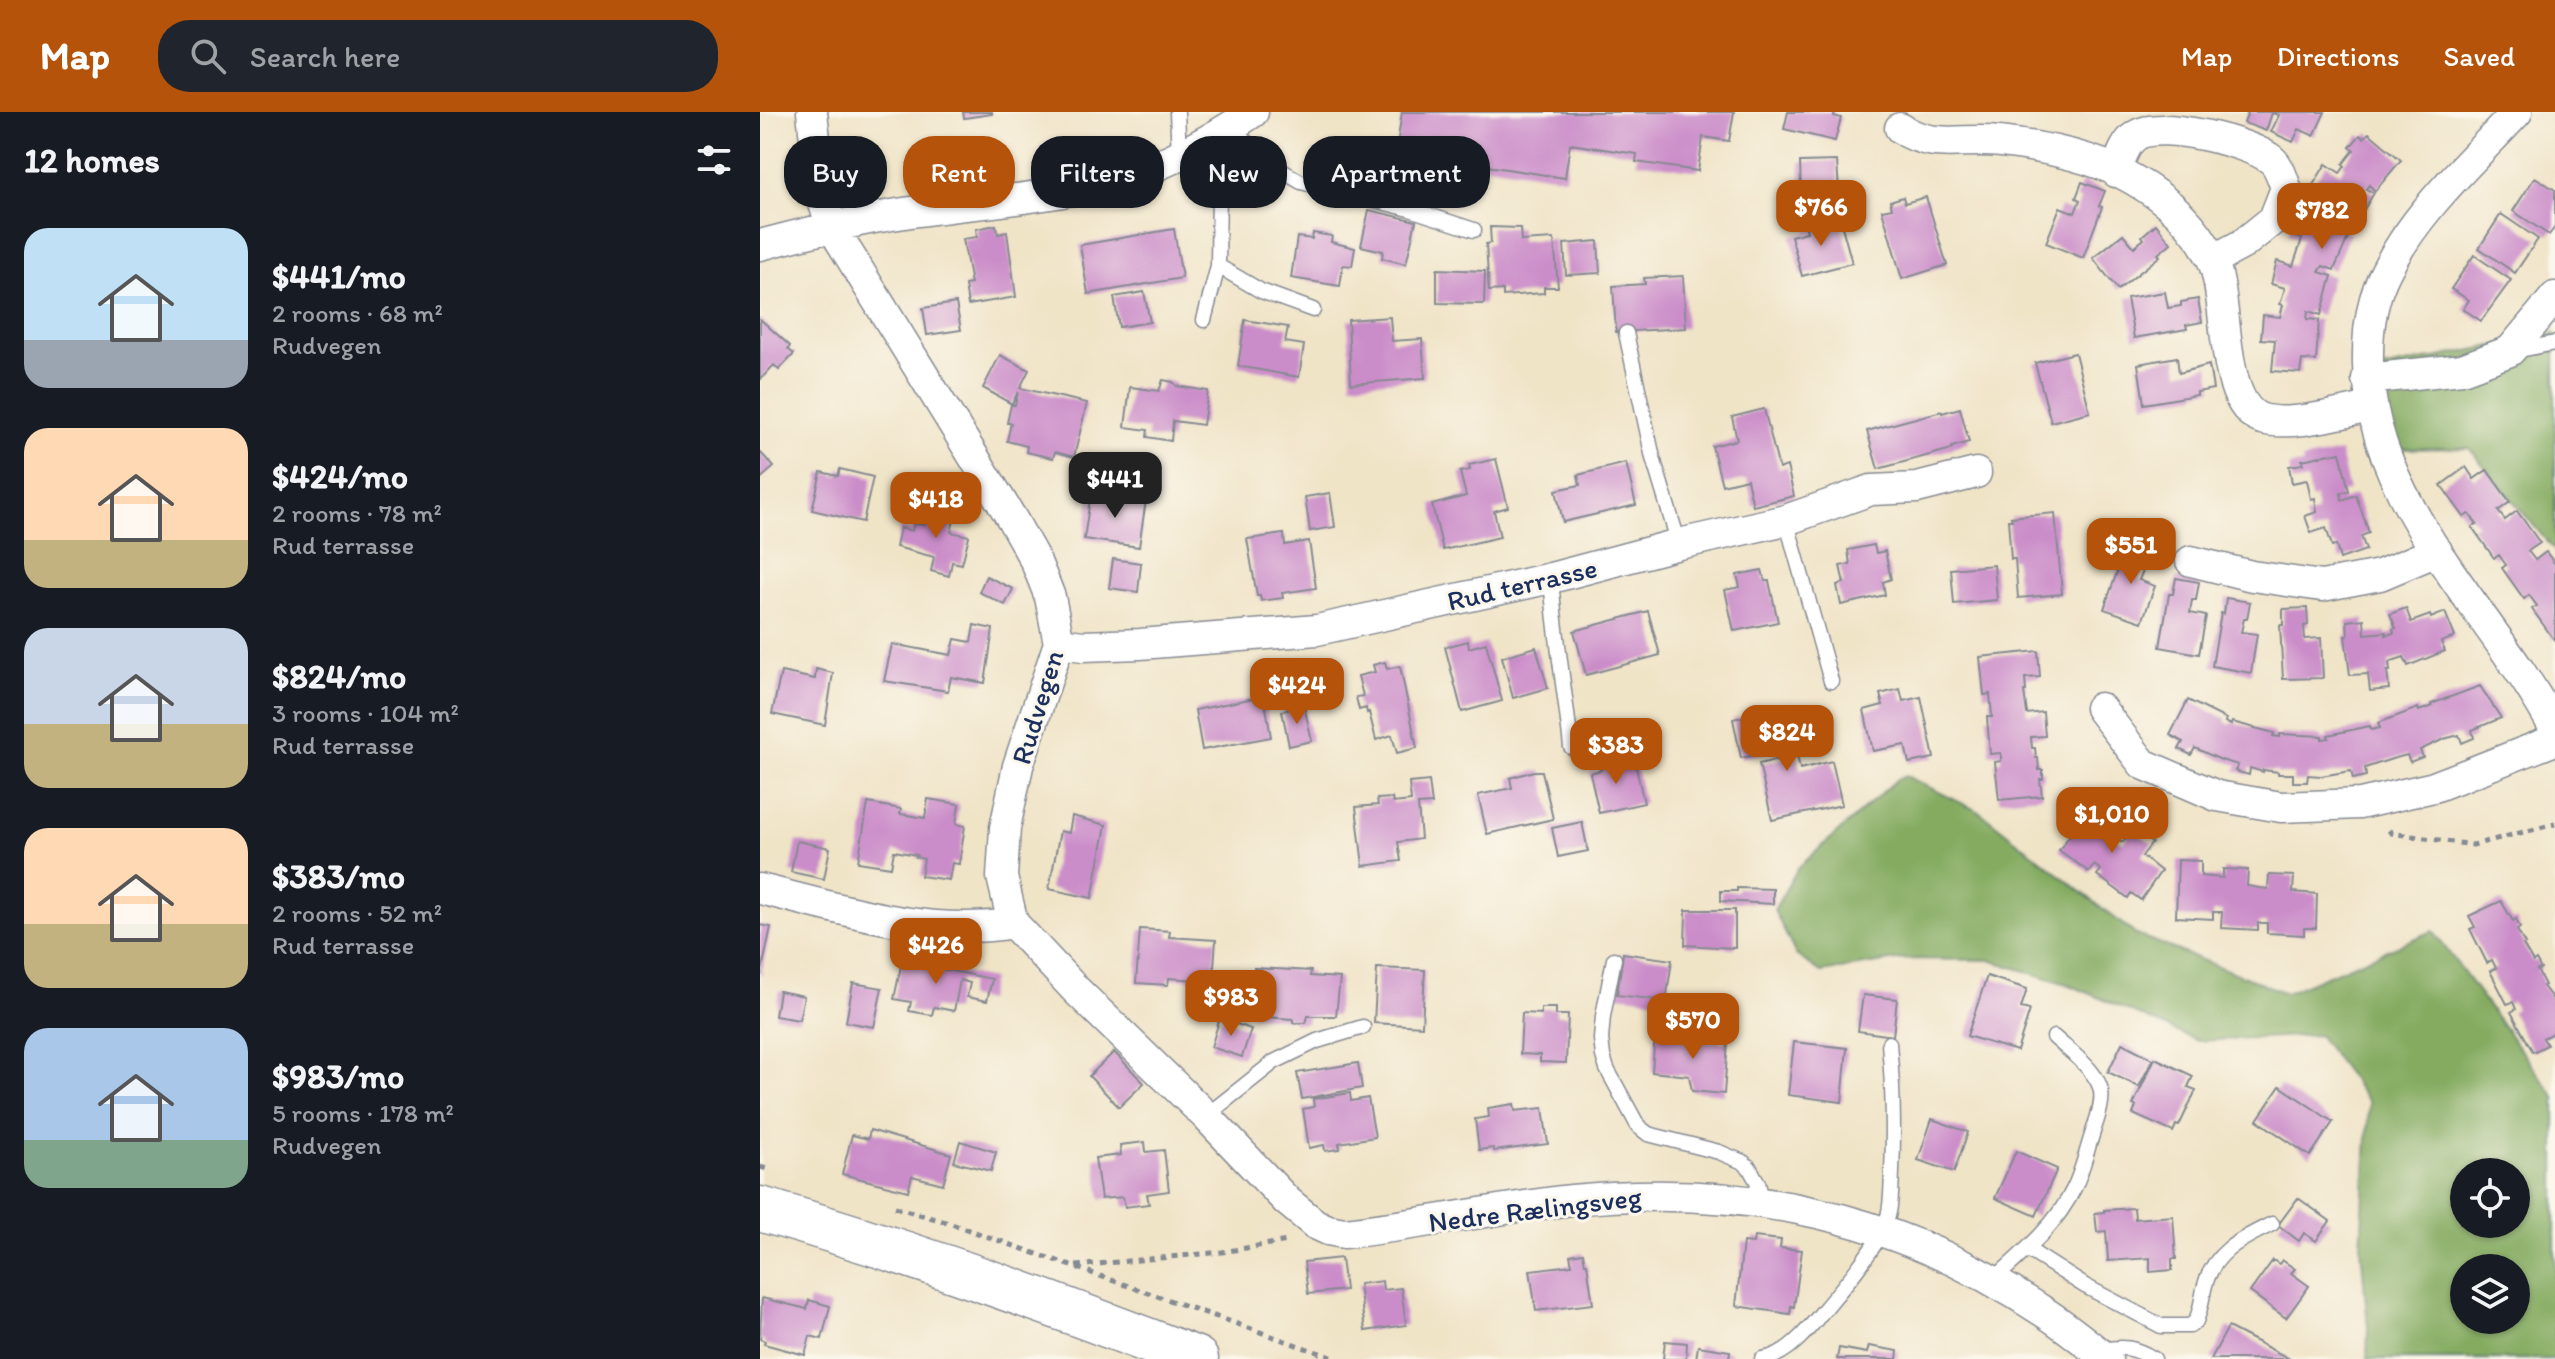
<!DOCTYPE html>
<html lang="en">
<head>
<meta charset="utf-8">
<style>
	:root { --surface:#171b24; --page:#20242c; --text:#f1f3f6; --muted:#9ea1a6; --accent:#b45309 }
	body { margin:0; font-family:Itim,sans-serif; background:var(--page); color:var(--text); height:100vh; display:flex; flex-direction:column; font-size:30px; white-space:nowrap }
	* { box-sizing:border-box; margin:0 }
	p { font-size:26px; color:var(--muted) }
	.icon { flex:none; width:44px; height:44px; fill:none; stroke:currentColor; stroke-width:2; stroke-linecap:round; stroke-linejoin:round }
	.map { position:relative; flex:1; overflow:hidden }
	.panel { display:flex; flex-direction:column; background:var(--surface); width:760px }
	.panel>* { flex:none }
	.banner { position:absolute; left:24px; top:24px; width:760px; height:72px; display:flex; gap:16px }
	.tools { position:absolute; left:1690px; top:1046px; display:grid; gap:16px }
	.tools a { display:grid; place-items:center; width:80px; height:80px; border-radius:50%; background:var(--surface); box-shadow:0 2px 6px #0004; font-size:40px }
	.price { position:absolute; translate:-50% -68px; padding:0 18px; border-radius:16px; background:var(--accent); color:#fff; font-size:26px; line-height:52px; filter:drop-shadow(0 2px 4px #0008) }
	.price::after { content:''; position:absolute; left:50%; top:48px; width:24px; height:18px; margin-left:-12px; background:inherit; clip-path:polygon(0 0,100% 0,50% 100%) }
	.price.on { background:#222; color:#fff }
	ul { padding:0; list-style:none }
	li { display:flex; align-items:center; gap:24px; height:200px; padding:0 24px }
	li span { display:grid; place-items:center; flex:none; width:224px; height:160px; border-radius:24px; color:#555 }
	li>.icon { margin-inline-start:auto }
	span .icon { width:96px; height:96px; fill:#fffc; stroke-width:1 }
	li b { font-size:34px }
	h2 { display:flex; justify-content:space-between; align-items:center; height:96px; padding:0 24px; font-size:34px }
	.chip { padding:0 28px; border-radius:32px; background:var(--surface); box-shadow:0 2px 6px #0004; font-size:28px; line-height:72px }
	.chip.on { background:var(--accent); color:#fff }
	header { display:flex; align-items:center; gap:48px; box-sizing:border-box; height:112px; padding:0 40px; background:var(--accent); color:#fff }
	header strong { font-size:38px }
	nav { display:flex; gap:44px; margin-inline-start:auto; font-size:28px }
	.search { width:560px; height:72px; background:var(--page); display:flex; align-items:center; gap:20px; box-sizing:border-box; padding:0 28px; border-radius:32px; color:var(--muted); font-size:30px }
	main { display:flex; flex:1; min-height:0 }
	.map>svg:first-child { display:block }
	.forest { fill:#84ab61; stroke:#506d60; stroke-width:2; fill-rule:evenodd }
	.building { fill:#cb8dc9 }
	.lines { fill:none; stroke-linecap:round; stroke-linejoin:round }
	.service-casing { stroke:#868a92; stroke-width:17 }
	.minor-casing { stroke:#868a92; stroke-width:33 }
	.primary-casing { stroke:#868a92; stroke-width:47 }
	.path { stroke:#868a92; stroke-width:5; stroke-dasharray:6 6; stroke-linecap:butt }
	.service { stroke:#fff; stroke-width:14 }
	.minor { stroke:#fff; stroke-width:30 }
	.primary { stroke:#fff; stroke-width:44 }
	.labels { text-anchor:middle; stroke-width:6; stroke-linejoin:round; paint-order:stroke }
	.street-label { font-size:28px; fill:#1b2f5e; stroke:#fbf7ec }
</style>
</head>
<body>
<header>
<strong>Map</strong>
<div class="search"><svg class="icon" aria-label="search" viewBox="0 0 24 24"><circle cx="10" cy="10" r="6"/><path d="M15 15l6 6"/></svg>Search here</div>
<nav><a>Map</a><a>Directions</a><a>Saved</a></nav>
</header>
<main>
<section class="panel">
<h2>12 homes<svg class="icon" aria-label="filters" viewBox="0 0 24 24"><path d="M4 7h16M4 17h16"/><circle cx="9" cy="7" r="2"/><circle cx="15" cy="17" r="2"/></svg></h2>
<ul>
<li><span style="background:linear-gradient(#bfe0f5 70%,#9aa5b1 0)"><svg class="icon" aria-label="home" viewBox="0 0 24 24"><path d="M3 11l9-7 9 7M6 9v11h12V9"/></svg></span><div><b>$441/mo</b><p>2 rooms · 68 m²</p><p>Rudvegen</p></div></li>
<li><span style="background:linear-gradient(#ffd9b3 70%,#c2b280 0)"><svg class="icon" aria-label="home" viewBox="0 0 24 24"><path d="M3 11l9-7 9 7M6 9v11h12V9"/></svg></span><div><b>$424/mo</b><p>2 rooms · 78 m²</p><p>Rud terrasse</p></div></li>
<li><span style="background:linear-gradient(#c9d6e8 60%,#c2b280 0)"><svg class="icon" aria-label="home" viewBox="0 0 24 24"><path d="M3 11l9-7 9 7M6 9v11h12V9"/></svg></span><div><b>$824/mo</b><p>3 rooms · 104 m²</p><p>Rud terrasse</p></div></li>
<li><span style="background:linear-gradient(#ffd9b3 60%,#c2b280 0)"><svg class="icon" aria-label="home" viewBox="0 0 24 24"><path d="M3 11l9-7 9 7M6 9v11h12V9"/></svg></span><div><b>$383/mo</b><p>2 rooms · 52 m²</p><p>Rud terrasse</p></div></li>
<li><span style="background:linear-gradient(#a9c7e8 70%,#7fa58c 0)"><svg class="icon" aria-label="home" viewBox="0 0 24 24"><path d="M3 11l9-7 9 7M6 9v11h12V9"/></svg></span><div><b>$983/mo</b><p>5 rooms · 178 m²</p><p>Rudvegen</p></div></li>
</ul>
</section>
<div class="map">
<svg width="1795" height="1247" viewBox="0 0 1795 1247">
	<rect width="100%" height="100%" fill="#fbf7ec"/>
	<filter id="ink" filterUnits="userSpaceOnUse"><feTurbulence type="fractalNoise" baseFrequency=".0125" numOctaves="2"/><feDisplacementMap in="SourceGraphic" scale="16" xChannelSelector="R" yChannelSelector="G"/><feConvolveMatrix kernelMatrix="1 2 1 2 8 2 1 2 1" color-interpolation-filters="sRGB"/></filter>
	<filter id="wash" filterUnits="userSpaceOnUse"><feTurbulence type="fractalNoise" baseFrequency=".006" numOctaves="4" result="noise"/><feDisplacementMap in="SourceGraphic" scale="32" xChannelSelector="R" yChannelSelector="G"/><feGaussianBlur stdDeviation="1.8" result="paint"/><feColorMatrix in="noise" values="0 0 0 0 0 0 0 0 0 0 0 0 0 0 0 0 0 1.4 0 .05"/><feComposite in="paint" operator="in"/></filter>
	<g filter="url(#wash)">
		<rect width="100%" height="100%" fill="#f0e4c7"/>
		<path class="forest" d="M1795,221V439L1709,336L1632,337L1617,258Z
			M1146,664L1220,700L1375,822L1526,881L1673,819L1795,985V1247H1607L1608,1216L1601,1135L1609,990L1558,923L1438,929L1310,873L1230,848L1143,847L1061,860L1036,843L1014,798L1038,756L1136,668ZM1704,1060H1756V1112H1704ZM1704,1156H1756V1208H1704Z"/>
		<g id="blocks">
			<path class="building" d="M203,0H232V2L204,6Z
				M642,0H974L969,29L943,25L938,59L876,50L877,42L810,32L805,66L636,40Z
				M1028,0H1075L1074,4L1081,6L1075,29L1024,17Z
				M1488,0H1565L1554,24L1539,17L1533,30L1511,20L1519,3L1512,1L1506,19L1484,11Z
				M1609,21L1641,48L1615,79L1609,73L1606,77L1614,81L1593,116L1582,110L1579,116L1590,121L1574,158L1563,154L1559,160L1572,164L1561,203L1548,199L1547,207L1559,208L1556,249L1542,248L1540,261L1512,259L1515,228L1501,227L1503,203L1520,205L1523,193L1520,192L1525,176L1511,172L1517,149L1533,154L1542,127L1528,122L1537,99L1553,106L1559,96L1556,94L1566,79L1553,73L1566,52L1580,61L1585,54L1583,52L1594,38L1590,35L1600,23L1604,26Z
				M1077,49L1079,79L1041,80L1040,50Z
				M1775,65L1795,78V115L1789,123L1753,99Z
				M1322,70L1345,79L1339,94L1342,95L1323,146L1286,131L1300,95L1315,101L1320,88L1316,86Z
				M1143,85L1145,91L1166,85L1187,153L1142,167L1122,98L1132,96L1130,89Z
				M609,98L656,109L646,152L622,146L623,139L601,134Z
				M1741,102L1778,127L1755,161L1719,136Z
				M1060,108L1062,116L1081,111L1092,151L1042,164L1031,124L1047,120L1045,112Z
				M1396,112L1411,131L1398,142L1400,144L1358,178L1333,146L1363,122L1374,135L1384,127L1382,124Z
				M236,113L238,122L247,120L256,185L208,193L205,173L211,172L203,127L217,125L216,117Z
				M730,115L760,116L761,129L794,127L798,175H784V181L743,184V178L729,179L726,132L731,131Z
				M414,117L422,166L328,182L320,133Z
				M553,121L572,124L571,130L595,136L592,154L583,153L580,174L531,166L537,125L552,127Z
				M838,129L840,161L806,163L804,132Z
				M1714,143L1751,168L1721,209L1703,197L1709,188L1691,177Z
				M677,157L725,159L724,192L677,191Z
				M923,164L926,216L856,220L853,174L885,172L884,166Z
				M384,180L390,210L359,215L354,185Z
				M1405,180L1408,196L1421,194V190L1438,187L1442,210L1426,213L1427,217L1374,226L1367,186Z
				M196,191L201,218L167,223L163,196Z
				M630,205L632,229L662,227L665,266L591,272L588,208Z
				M0,207L30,234L28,237L34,242L19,258L14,253L0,268Z
				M485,208L528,215L525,230L544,233L539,265L478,254Z
				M1315,241L1330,300L1291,310L1275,251Z
				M240,243L269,258L260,276L327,291L314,345L295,340L293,346L266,340L267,334L247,329L251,311H247L251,293H255L258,280L252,292L223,276Z
				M1417,245L1419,261L1449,253L1453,277L1437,280V283L1384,292L1378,252Z
				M403,268L413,270L417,274L448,279L443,313L413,309L411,329L387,325L388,318L365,315L370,275L399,279Z
				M1200,296L1209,330L1192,335V337L1118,357L1107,319L1182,299V301Z
				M1004,297L1019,357L1027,354L1034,384L993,394L987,367L962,373L952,334L977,328L972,305Z
				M0,340L14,355L0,367Z
				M1580,340L1589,379L1581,380L1582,388L1596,383L1609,421L1601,424L1606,438L1580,447L1576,433L1572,434L1566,416L1551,421L1545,404L1557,400L1555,386L1551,387L1547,368L1532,371L1529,354L1543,352L1542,348Z
				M736,347L748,395L734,399L740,425L683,438L672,393L706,384L700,360L710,358L709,353Z
				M866,351L876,393L803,410L796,378L820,373L818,363Z
				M1706,355L1714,367L1727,358L1750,390L1738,399L1745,408L1757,399L1780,431L1768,439L1775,448L1786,440L1795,452V529L1772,497L1777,494L1769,483L1764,487L1742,456L1746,453L1739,443L1734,446L1712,415L1717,412L1709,402L1704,405L1681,373Z
				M80,357L113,365L103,410L52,398L61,360L78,364Z
				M331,380L386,388L379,435L324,427Z
				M570,381L575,415L550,419L545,385Z
				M167,394L196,400L191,420L209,424L202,452L192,450L189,464L171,459L174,445L136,435L140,416L152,419L154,411L163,413Z
				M1295,401L1302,482L1258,486L1255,447H1251L1248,408H1252L1251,405Z
				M524,422L525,433L549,429L556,476L522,481L523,486L501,489L500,484H497L487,427Z
				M1370,432L1393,440L1387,457L1384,456L1379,468L1395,474L1382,510L1344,497L1362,446L1365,447Z
				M1114,433L1116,441L1125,439L1131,467L1123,470L1125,483L1081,493L1077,473L1084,471L1080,454L1090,452L1088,438Z
				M353,447L381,451L378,480L349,476Z
				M1234,453L1237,488L1194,492L1191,457Z
				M1002,458L1005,469H1009L1018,510L974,519L965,478L980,475L977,463Z
				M226,464L253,477L245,493L219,480Z
				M1416,466L1439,470L1436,488H1432L1430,501L1446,504L1439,542L1400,535L1409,482H1413Z
				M1466,486L1490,490L1487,507H1484L1481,520L1497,522L1491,561L1452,554L1461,501L1464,502Z
				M1547,496L1548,513L1544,514L1545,527L1561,526L1563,566L1523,567L1520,513H1523V497Z
				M1646,496L1651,510L1670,503L1671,506L1685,500L1695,525L1681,530L1685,539L1648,554L1644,545L1629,550L1630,559H1627L1629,577L1610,579L1608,562L1590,563L1585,524H1588L1587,509L1604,507L1605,522L1626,520V523L1634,521L1633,517L1636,516L1630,502Z
				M888,499L900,543L826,563L814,519Z
				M214,513L233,517L225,571L191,565L188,579L124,569L132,532L191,543L195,527L211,530Z
				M708,529L709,536L726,531L742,589L702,600L685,535Z
				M776,535L788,576L753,586L742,545Z
				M1278,539L1280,565L1265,566L1266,579H1264L1267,602L1283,600L1285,624L1271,625L1272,636H1275L1276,646H1278L1279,658H1283V667H1280L1282,684L1239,688L1235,650L1241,649V641L1230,642L1227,605H1232L1231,593L1230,582L1224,583L1220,545Z
				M625,550L627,557L640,554L657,636L637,641L632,623L616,628L609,600L607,601L606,596L599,598L596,585L603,584L598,564L615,560L613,553Z
				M56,557L73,561L65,613L12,602L21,560L55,567Z
				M1720,574L1741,606L1712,618L1714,626L1702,631L1699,623L1684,627L1660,638L1663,645L1650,650L1647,643L1632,647L1605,656L1606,664L1593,667L1591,659L1561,664L1548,663L1547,670H1533V662H1518V660L1503,658V660L1490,656L1489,663L1475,659L1478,653L1461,648L1435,636L1431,643L1419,637L1423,630L1410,623L1428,588L1466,607L1465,610L1471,613L1472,610L1514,621L1513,624L1520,625V622L1562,624V627L1569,626L1568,623L1610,614L1611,618L1620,616L1618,611L1658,596L1659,599L1672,594L1671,592Z
				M1140,577L1143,589L1161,585L1174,646L1149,651L1145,633L1113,639L1104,598L1123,593L1120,582Z
				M504,584L511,625L442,638L435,598Z
				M544,594L552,629L529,634L522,599Z
				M1000,601L1003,614L1037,643L1040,657L1072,649L1082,693L1012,708L999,652L1025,646L1009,640L981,646L973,607Z
				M862,645L864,653L875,651L884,691L839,701L830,661L841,658L840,650Z
				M774,659H782L793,707L727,722L718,683L752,676L750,666Z
				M669,669L672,692L658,693L661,727L638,730L641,749L603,754L596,695L618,693L617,687L632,686L633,691L651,689L649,671Z
				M168,687L199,692L196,712L205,714L199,752L192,751L189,768L161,764L164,747L156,745L157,743L134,739L131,755L98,750L108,691L141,697L140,702L165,706Z
				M1333,692L1353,706L1343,719L1351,725L1363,730L1372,717L1392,731L1382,744L1401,759L1381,788L1371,781L1368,786L1337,763L1341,758L1334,753L1329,760L1299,738Z
				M312,704L346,713L332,786L289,777L300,719L309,721Z
				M822,710L828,739L798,745L792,716Z
				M37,729L70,736L64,767L31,760Z
				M1418,748L1441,749V764L1463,766V757L1488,758L1487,774L1499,776L1508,777L1509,763L1534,764L1533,780L1557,782L1556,816H1544V823L1507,821V811H1498V818L1461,816L1462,800H1453V807L1416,805Z
				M977,776L1013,777V792L961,789V779H977Z
				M1741,789L1753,809L1756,807L1760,816L1757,818L1765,832L1763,833L1773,850L1776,848L1781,857L1777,858L1785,873L1783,874L1795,890V920L1783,926L1787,933L1773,940L1751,900L1756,897L1753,890L1747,892L1730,859L1736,856L1732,848L1727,851L1710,817L1715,815L1709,804Z
				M926,798H975V836L925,833Z
				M0,813L11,815L1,863H0Z
				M380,817L410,819L409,825L456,828L453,869L409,866L408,873L376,871Z
				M863,841L912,848L906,889L857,883Z
				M162,845L183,849L182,857L232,867L227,889L207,885L210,871L200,868L194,899L174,895L172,903L149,899L151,890L134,887L142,849L160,853Z
				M494,856L551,859L550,864L580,866L576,904H548L546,911H533V907L492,904Z
				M617,856L665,858L662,914L614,911Z
				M1227,864L1267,877L1261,896L1270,898L1257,939L1207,924Z
				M93,871L122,876L114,915L86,910Z
				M19,879L44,884L39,908L15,904Z
				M1103,883L1137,887L1133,924L1098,919Z
				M781,896H796V903H808L806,951L780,950V943L760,942L762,901L781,902Z
				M460,906L491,917L482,945L451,935Z
				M895,923L968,930L964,982L932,979L929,964L892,960Z
				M1034,930L1087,936L1082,990L1028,983Z
				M1362,931L1393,947L1379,975L1348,960Z
				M354,940L384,971L359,995L329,964Z
				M1395,946L1433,964L1428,975L1436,978L1419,1014L1416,1013L1413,1020L1373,1002L1376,994L1373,993Z
				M598,951L602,976L542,987L537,961Z
				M1520,974L1573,1010L1550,1044L1497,1008Z
				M590,981L591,989L608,986L615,1025L579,1031L580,1037L565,1039L564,1033L549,1036L543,997L554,995L553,987Z
				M754,992L755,999L783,996L788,1032L734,1039L733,1036L719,1038L715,1007L729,1005L728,996Z
				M1172,1007L1208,1020L1194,1060L1158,1048Z
				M110,1018L191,1042L183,1072L152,1064L148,1079L82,1062L92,1023L108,1027Z
				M200,1029L236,1040L231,1059L194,1050Z
				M385,1030L386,1040L404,1038L409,1079L387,1082L389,1092L365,1095L363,1085L341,1087L335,1046L361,1043L360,1033Z
				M1256,1039L1297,1057L1276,1104L1235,1086Z
				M1538,1086L1570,1109L1556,1129L1544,1121L1539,1129L1518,1113Z
				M1374,1096L1375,1107L1413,1104L1416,1147H1412V1158L1390,1160V1146L1348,1149L1346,1119L1337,1120L1335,1101L1344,1100V1098Z
				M994,1125L1021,1128L1020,1136L1042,1138L1034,1195L1031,1194L1030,1202L976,1194L983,1130L993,1131Z
				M823,1141L825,1151H827L833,1192L776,1199L770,1158L812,1153L810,1143Z
				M581,1146L585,1178L548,1182L544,1150Z
				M1513,1148L1519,1152L1522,1148L1535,1157L1531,1161L1549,1174L1526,1206L1490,1180Z
				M622,1169L623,1178L641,1176L646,1213L605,1219L599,1172Z
				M2,1186L47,1197L49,1188L70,1194L62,1227L50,1224L45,1243L4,1232L5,1229L0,1227Z
				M1468,1215L1530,1247H1451Z
				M905,1229L927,1231L926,1247H903Z
				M938,1234L970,1239L969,1247H936Z
				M1109,1234L1138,1239L1137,1247H1077L1079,1236L1107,1241Z"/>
		</g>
	</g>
	<g filter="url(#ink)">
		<use href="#blocks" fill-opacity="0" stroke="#868a92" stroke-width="2"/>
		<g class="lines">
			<defs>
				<path id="service" d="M417,0L419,43
					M471,15L507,50L541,70L650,97L714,118
					M458,154L501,179L553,198
					M444,208L458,154L459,76L456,58L444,32
					M866,221L893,346L919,432
					M1754,239L1795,231
					M1026,408L1071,569
					M791,466C795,523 805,579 811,635
					M854,847L843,904L841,927L843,944L847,957L878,1014L888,1022L959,1040L983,1050L989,1055L998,1071L1002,1089
					M446,1004L514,950L557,929L603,915
					M1267,1137L1325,1174L1401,1214H1430L1436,1209C1441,1197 1442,1185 1445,1173C1455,1138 1482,1127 1512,1112
					M1232,1169C1263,1141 1296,1114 1314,1076C1322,1060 1326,1041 1332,1023C1336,1010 1345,988 1340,975C1333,955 1309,939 1294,925
					M1341,1238C1364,1234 1374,1235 1394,1247
					M1002,1247C1026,1245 1049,1217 1063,1199C1084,1174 1106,1148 1122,1120C1132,1102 1131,1080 1132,1060C1134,1017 1133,975 1129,931"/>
				<path id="minor" d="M52,0L61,83L72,115L252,407L276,450L290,485L299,531L258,654L245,716L242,765L253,811L316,878L446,1004L527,1089L555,1112L568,1118L584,1121C661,1113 736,1096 812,1088C985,1071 1138,1103 1284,1200C1306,1214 1326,1231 1347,1247
					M1757,0C1711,50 1657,98 1626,159C1613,184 1608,214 1608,242C1604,388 1731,496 1795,617
					M1140,16C1174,39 1203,25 1240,30C1284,35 1336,45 1374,68C1405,86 1435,112 1451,145C1471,184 1457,292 1502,307C1529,315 1582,301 1611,295
					M1356,60C1360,48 1365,30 1377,23C1401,8 1492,31 1512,48C1519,54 1523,67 1526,76L1514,107L1483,132L1453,148
					M0,133C42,122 83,111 126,104C211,89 303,89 385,58C424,43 459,23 493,0
					M1607,267L1702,257L1750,239L1795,185
					M1431,449L1492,464L1562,474L1620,463L1677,439
					M299,531L323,534L380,532L557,518L791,466L919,432L1026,408L1111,378L1157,376L1216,361
					M1340,596L1383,652L1457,684L1521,695L1600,692L1674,675L1795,628
					M0,777C82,797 169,826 253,811"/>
				<path id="primary" d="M0,1097C148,1139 292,1191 436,1247"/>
			</defs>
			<use href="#service" class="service-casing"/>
			<use href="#minor" class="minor-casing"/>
			<use href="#primary" class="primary-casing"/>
			<path class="path" d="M1629,718L1631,721L1713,733L1795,712
				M0,1055L11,1058
				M135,1095L186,1110L577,1247
				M316,1154L462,1140L528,1129"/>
			<use href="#service" class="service"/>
			<use href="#minor" class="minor"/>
			<use href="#primary" class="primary"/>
		</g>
	</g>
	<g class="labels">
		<g class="street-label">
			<text transform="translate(762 472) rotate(-13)" y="10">Rud terrasse</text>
			<text transform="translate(277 595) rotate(-73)" y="10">Rudvegen</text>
			<text transform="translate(775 1097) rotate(-7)" y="10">Nedre Rælingsveg</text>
		</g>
	</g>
</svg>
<div class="tools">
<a><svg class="icon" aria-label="locate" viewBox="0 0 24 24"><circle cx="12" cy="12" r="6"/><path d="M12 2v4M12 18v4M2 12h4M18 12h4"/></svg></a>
<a><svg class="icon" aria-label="layers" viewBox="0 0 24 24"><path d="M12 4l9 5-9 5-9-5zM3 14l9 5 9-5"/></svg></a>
</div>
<b class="price" style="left:1061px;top:136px">$766</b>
<b class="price" style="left:1562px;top:139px">$782</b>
<b class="price on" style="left:355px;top:408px">$441</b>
<b class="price" style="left:176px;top:428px">$418</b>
<b class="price" style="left:1371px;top:474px">$551</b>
<b class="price" style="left:537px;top:614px">$424</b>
<b class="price" style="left:1027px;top:661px">$824</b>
<b class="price" style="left:856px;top:674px">$383</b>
<b class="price" style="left:1352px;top:743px">$1,010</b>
<b class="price" style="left:176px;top:874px">$426</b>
<b class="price" style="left:471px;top:926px">$983</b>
<b class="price" style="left:933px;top:949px">$570</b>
<div class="banner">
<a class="chip">Buy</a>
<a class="chip on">Rent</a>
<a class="chip">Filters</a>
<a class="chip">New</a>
<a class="chip">Apartment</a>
</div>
</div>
</main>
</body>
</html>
